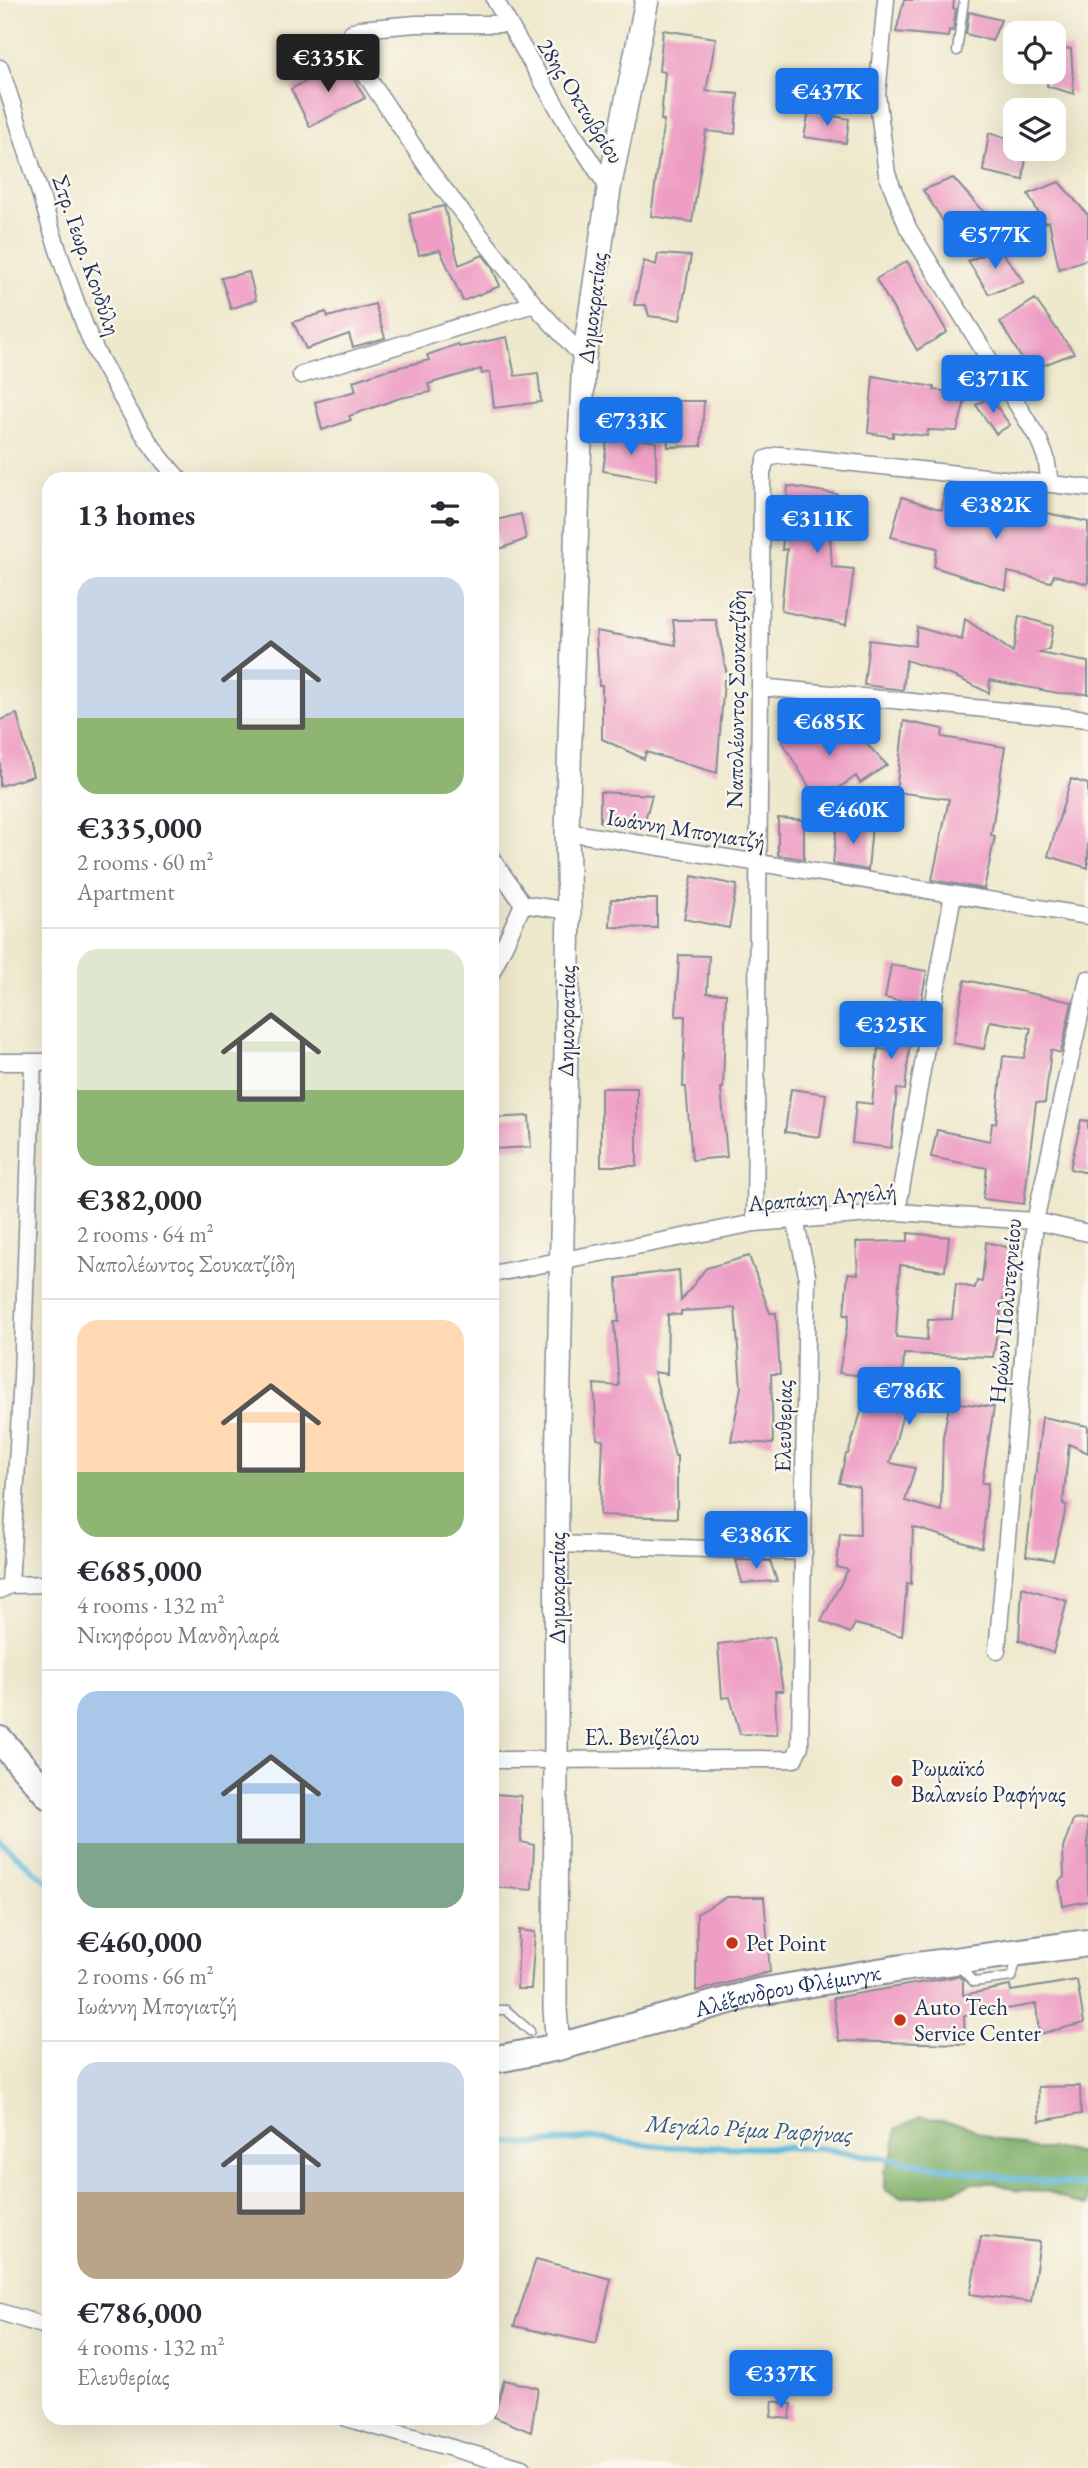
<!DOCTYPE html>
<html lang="en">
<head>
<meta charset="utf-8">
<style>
	:root { --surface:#fff; --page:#f7f7f7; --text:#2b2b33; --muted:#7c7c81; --line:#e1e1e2; --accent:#1a73e8 }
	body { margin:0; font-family:"EB Garamond",serif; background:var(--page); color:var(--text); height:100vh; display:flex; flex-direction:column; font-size:26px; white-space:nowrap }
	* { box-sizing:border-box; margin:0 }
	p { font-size:23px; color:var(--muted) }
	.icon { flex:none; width:38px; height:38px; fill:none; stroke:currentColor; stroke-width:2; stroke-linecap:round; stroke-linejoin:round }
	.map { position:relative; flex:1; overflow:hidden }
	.side { position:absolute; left:42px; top:472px; width:457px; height:1953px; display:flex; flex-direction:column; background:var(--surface); border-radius:21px; box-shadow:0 7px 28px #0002 }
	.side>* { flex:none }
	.controls { position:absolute; left:1003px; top:21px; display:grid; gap:14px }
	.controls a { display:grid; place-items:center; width:63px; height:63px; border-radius:14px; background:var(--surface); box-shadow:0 7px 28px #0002; font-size:35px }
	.price { position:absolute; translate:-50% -60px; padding:0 16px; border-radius:7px; background:var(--accent); color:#fff; font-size:23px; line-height:46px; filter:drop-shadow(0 2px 4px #0008) }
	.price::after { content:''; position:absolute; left:50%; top:42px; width:21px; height:16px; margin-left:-10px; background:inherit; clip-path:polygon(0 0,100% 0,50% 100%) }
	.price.selected { background:#222; color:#fff }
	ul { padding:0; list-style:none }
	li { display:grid; align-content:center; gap:14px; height:371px; padding:0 35px }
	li+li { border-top:2px solid var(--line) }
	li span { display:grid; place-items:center; height:217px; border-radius:21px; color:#555 }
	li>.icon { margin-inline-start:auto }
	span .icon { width:126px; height:126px; fill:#fffc; stroke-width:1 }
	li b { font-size:30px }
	h2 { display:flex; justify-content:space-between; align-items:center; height:84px; padding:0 35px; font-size:30px }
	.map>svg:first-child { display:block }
	.forest { fill:#7eaf68; stroke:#4c6f63; stroke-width:2 }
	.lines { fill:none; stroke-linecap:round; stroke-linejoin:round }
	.stream { stroke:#5db9db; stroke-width:6 }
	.building { fill:#ee9ec4 }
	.lane-casing { stroke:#848c95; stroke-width:11 }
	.street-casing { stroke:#848c95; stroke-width:19 }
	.secondary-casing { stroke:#848c95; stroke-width:26 }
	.primary-casing { stroke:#848c95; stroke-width:30 }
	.lane { stroke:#fff; stroke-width:8 }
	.street { stroke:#fff; stroke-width:16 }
	.secondary { stroke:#fff; stroke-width:23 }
	.primary { stroke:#fff; stroke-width:26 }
	.poi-dot { fill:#c8321e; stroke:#fbf7ec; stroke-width:2.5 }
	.labels { text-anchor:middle; stroke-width:5; stroke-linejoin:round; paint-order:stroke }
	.street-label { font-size:23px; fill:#1b2f5e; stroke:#fbf7ec }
	.poi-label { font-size:23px; fill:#1b2f5e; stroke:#fbf7ec; text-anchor:start }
	.water-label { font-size:24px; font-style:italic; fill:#2f5884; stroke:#fbf7ec }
</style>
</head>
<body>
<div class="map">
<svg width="1088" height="2468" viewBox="0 0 1088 2468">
	<rect width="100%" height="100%" fill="#fbf7ec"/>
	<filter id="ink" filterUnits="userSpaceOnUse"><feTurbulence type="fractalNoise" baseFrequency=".0143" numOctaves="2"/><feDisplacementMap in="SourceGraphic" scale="14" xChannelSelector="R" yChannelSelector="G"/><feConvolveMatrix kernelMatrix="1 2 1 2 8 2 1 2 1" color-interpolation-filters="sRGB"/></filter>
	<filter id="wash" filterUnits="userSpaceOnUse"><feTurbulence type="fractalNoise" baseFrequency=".00686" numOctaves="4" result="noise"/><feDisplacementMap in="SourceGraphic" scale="28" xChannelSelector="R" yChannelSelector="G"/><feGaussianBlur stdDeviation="1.57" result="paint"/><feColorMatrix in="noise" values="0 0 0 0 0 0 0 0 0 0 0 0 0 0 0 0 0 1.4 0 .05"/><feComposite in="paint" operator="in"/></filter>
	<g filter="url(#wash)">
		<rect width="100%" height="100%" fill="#eee8cc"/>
		<path class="forest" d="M920,2117L964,2125L992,2138L1034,2149H1064L1088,2155V2205L1072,2202L1049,2192L1019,2191L995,2183H973L955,2190L922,2197H900L885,2190L884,2172L894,2151L896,2129Z"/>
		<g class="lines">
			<path class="stream" d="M0,1841L49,1883
				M492,2139L524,2145L593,2138L668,2147L817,2148L1017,2179L1088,2186"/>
		</g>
		<g id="blocks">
			<path class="building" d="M904,0H954L953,8L956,9L953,31L949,30L948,37L896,32Z
				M969,12L1001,20L992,41L966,34Z
				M663,30L716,38L706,91L738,94L735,134L706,131L692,222L651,216L664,120H661L665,72L659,71Z
				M1054,47L1071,49L1074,94L1047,86L1049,72H1054Z
				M344,61L365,98L310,127L291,89Z
				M809,111L849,119L846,143L804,137Z
				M989,133L1015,141V149H1027L1023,180L983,171Z
				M953,178L989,218L952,235L923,190Z
				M1059,182L1088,215V259L1059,269L1049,221L1044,223L1028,194Z
				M444,206L459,265L483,255L492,267L500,286L463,301L440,250L419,255L409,214Z
				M999,248L1024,282L989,294L968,261Z
				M658,254L691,256L680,320L649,316L646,305H634L644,261L656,265Z
				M907,261L947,332L917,350L876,279Z
				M249,272L256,300L231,309L221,278Z
				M1035,299L1074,353L1029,371L1000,322Z
				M375,304L385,338L353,347L349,334L306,349L293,322L326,312L328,317Z
				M507,337L515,376L538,373L541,402L494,408L490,372L482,374L481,369L428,384L431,392L400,398L349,416L351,420L322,430L315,402L356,391L353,381L383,371L429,360L427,355L458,344L459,347Z
				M873,376L934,387V390L967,394L957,431L928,430L927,436L893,432V437L868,433Z
				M990,397L1010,425L996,434L976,405Z
				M665,401H704L701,446L668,447Z
				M608,434L656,442V480L603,471Z
				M788,486L837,494L836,507L866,514V537L830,533L832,567L854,569L846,625L781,611L787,549L782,550Z
				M944,490L982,507L1036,519L1038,511L1088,522V584L1054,575L1051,582L1008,572L1006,590L934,567L937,548L891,537L902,497L942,510Z
				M521,514L526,539L500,549L492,521Z
				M1019,616L1053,626L1049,649L1039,653L1088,662V694L1058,693L990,680L989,693L956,677L906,660L903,690L864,685L869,640L915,646L917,627L962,640L965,619L1013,652Z
				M673,620H716L728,680H724L717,773L646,752L644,759L602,739V685H599L596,631L676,645Z
				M17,714L33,776L0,786V720Z
				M805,716L823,740L854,731L887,765L860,783L856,776L818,802L779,736Z
				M904,721L943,729L942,737L1005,747L991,835L995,836L984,889L932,880L949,799L896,792Z
				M1071,779L1088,784V868L1048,856Z
				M600,792L652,795L642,831L600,822Z
				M778,818L804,820V859L778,855Z
				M837,823L872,825L868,870L833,864Z
				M692,876L737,885L729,928L684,919Z
				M611,899H657V928L610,927Z
				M679,955L709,956L707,993L726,994L723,1088H721L727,1157L692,1160L686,1087H683L685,1016H676Z
				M891,965L927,971L913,1043L910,1042L905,1090L897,1089L891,1148L852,1143L856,1102L872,1104L878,1049L890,1050L900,1001L885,998Z
				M965,980L1072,1002L1061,1053L1051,1050L1045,1103L1036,1102L1024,1204L983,1199L987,1168L931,1157L937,1130L990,1141L992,1123H996L1003,1056L1024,1058L1031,1028L990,1021L984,1049L953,1043Z
				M601,1088H637V1166H601Z
				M791,1089L826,1094L820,1137L785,1132Z
				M529,1116L531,1147L492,1149V1118Z
				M1081,1120L1088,1121V1173L1070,1169Z
				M908,1233L949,1237L945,1271L900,1265L896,1337L927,1340L928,1320L952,1319L956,1284L975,1288L977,1281L982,1282L986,1242L1014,1249L1012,1269H1008L993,1357L904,1354L901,1404L905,1406L890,1463L915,1468L905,1501L941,1511L943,1436L950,1402L994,1407L982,1483H988L982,1548L913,1527L911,1584L907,1583L902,1636L855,1624L850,1633L821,1621L848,1570L837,1567L840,1534L860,1535L859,1487L839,1483L846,1454H848L872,1377L839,1373L849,1315H844L848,1273L858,1274L856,1242L908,1241Z
				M749,1256L770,1313H776L780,1374H771L773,1444L731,1441L741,1387L735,1308L681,1311V1315L668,1314L667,1374L654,1372L675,1456H677V1518L600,1515L603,1440L597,1439L594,1384L619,1386L614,1322H619L617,1278L679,1270L681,1301L706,1268Z
				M1042,1417L1088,1426V1453L1069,1444L1063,1504L1067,1505L1053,1560L1026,1556Z
				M736,1560L770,1561L777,1581L742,1583Z
				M1022,1587L1067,1601L1053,1653L1019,1640Z
				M774,1637L783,1691H775L777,1735L740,1734L730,1697L722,1698L718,1644Z
				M495,1794L521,1796V1842L534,1845L532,1890L492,1887V1823L495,1822Z
				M1088,1819V1901L1063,1906L1059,1881L1064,1877L1063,1848L1073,1820Z
				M726,1897H764L770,1972L696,1991L697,1914Z
				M519,1930L535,1932L531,1989H517Z
				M959,1976L963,1980V1995L1010,1986L1011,1991L1077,1980L1084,2023L1039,2034L1036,2004L964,2016L965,2044L839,2041L833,1998Z
				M1080,2086L1081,2114L1039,2121L1038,2087Z
				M981,2236L1040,2242L1031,2302L970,2294Z
				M536,2259L611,2279L596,2344L514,2326Z
				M504,2380L538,2388L531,2432L494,2417Z
				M773,2401L792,2404L790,2419L771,2417Z"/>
		</g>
	</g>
	<g filter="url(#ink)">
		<use href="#blocks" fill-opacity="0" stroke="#848c95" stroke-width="2"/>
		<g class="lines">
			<defs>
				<path id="lane" d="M957,51L964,0
					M964,1972L974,1982L1012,1977L1015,1965
					M492,2010H506L530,2031"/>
				<path id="street" d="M495,0L567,124L609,189
					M886,0L877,95L887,174L908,228L1039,440L1046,458L1050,483
					M508,24H416L359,29L352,32L346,45L432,174L534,304L584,358
					M0,68C31,157 54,249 89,336C97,356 109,374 119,393C136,424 155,454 180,480
					M301,375L534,304
					M760,687L1088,719
					M567,832L1088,916
					M492,859L523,904L569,911
					M492,972L523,904
					M0,1062H49
					M897,1212L953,894
					M755,1223L762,473L766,459L779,455L1088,488
					M492,1274L755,1223L897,1212L1035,1221L1088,1233
					M557,1544L804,1552
					M10,1585L49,1584
					M0,1590L10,1585L22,1377L33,1062
					M997,1651L1035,1221L1088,979
					M492,1760L794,1759L800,1746L807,1275L795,1220
					M0,2312L49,2327
					M346,2418L522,2468"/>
				<path id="secondary" d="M558,2047L555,2009L557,1470L569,911L567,832L578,484L584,358L609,189L647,0"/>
				<g id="primary">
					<path d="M0,1740L49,1796"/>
					<path id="s1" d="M492,2060L558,2047L759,1992L902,1968L1088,1943"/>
				</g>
			</defs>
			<use href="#lane" class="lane-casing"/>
			<use href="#street" class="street-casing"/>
			<use href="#secondary" class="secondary-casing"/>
			<use href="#primary" class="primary-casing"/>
			<use href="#lane" class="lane"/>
			<use href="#street" class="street"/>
			<use href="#secondary" class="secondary"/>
			<use href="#primary" class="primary"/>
		</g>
	</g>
	<g class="poi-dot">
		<circle cx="897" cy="1781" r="7"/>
		<circle cx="732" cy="1943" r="7"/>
		<circle cx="900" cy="2020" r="7"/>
	</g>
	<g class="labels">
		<g class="street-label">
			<text transform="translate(581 101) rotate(58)" y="8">28ης Οκτωβρίου</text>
			<text transform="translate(87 255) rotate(71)" y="8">Στρ. Γεωρ. Κονδύλη</text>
			<text transform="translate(592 308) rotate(-83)" y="8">Δημοκρατίας</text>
			<text transform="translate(736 699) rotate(-89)" y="8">Ναπολέωντος Σουκατζίδη</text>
			<text transform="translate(686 829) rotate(9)" y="8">Ιωάννη Μπογιατζή</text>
			<text transform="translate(566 1021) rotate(-89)" y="8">Δημοκρατίας</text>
			<text transform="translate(822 1197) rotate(-5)" y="8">Αραπάκη Αγγελή</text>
			<text transform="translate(1005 1311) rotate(-85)" y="8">Ηρώων Πολυτεχνείου</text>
			<text transform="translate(783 1426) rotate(-89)" y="8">Ελευθερίας</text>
			<text transform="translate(557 1588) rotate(-90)" y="8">Δημοκρατίας</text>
			<text x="642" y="1745">Ελ. Βενιζέλου</text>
			<text dy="8" stroke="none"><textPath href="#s1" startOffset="304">Αλέξανδρου Φλέμινγκ</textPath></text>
		</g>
		<g class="poi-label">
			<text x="911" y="1776">Ρωμαϊκό<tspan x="911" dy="26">Βαλανείο Ραφήνας</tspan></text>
			<text x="746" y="1951">Pet Point</text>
			<text x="914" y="2015">Auto Tech<tspan x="914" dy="26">Service Center</tspan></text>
		</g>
		<g class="water-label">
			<text transform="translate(749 2129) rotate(3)" y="8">Μεγάλο Ρέμα Ραφήνας</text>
		</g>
	</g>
</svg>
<div class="controls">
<a><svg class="icon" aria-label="locate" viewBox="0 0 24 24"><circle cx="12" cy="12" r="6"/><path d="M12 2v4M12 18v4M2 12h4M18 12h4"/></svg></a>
<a><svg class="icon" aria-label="layers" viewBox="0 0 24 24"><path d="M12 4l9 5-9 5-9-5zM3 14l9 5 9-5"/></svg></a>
</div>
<b class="price selected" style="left:328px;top:94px">€335K</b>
<b class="price" style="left:827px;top:128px">€437K</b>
<b class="price" style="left:995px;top:271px">€577K</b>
<b class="price" style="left:993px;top:415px">€371K</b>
<b class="price" style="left:631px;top:457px">€733K</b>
<b class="price" style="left:996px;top:541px">€382K</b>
<b class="price" style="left:817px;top:555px">€311K</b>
<b class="price" style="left:829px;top:758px">€685K</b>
<b class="price" style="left:853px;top:846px">€460K</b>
<b class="price" style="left:891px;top:1061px">€325K</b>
<b class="price" style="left:909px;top:1427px">€786K</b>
<b class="price" style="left:756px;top:1571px">€386K</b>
<b class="price" style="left:781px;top:2410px">€337K</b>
<section class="side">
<h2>13 homes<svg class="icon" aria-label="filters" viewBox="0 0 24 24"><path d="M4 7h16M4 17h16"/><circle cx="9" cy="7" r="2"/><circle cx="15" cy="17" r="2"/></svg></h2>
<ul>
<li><span style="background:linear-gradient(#c9d6e8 65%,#8fb573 0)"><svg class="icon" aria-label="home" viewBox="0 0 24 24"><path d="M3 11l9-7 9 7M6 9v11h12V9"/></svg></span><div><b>€335,000</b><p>2 rooms · 60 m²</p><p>Apartment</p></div></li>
<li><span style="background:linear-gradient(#dfe7d0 65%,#8fb573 0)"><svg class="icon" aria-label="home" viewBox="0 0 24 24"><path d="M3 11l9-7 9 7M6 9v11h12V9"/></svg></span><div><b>€382,000</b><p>2 rooms · 64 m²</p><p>Ναπολέωντος Σουκατζίδη</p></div></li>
<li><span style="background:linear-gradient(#ffd9b3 70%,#8fb573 0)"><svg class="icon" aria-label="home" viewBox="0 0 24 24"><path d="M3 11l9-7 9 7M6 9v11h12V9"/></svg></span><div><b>€685,000</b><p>4 rooms · 132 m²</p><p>Νικηφόρου Μανδηλαρά</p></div></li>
<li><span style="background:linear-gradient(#a9c7e8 70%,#7fa58c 0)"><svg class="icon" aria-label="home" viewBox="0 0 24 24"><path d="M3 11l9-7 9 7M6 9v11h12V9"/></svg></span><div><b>€460,000</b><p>2 rooms · 66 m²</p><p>Ιωάννη Μπογιατζή</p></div></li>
<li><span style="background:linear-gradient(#c9d6e8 60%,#b9a48a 0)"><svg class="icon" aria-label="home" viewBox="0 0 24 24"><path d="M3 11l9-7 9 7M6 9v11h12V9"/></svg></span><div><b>€786,000</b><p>4 rooms · 132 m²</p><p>Ελευθερίας</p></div></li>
</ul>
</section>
</div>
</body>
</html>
